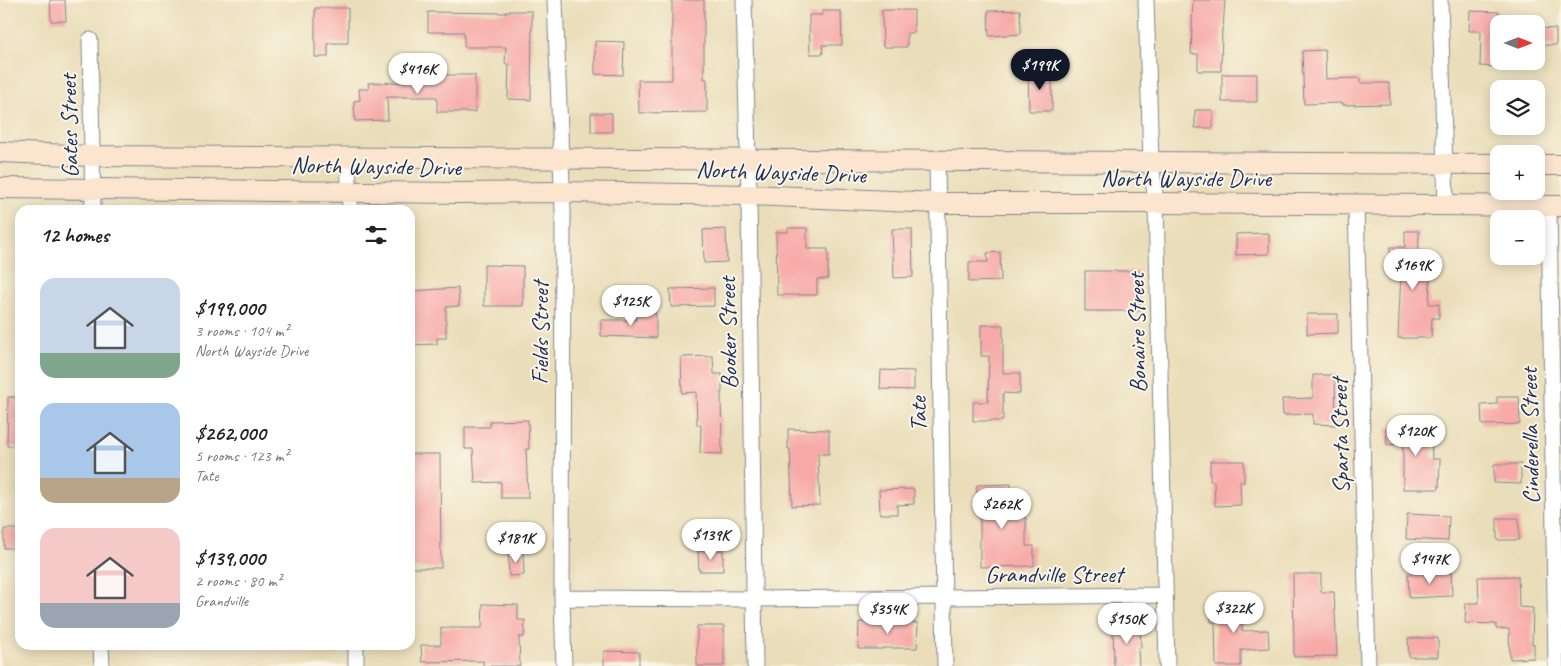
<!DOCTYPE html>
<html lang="en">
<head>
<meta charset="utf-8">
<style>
	:root { --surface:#fff; --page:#f6f6f6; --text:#222; --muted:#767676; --accent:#111827 }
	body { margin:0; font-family:Caveat,sans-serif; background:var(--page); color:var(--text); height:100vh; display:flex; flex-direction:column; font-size:19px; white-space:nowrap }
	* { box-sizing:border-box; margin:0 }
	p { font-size:16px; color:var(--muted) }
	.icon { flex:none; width:28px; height:28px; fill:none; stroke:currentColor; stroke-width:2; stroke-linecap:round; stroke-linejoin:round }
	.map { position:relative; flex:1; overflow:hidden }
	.details { position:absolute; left:15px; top:205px; width:400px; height:445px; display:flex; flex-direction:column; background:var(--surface); border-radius:15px; box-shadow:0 2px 12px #0003 }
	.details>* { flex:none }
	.needle { width:32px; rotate:90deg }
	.fabs { position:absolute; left:1490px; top:15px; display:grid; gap:10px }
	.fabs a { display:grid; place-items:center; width:55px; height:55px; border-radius:10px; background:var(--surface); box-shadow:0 2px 12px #0003; font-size:25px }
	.price { position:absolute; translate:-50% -42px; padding:0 11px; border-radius:18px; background:#fff; color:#222; font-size:16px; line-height:32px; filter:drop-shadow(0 1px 2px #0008) }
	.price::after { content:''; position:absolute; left:50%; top:30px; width:15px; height:11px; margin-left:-8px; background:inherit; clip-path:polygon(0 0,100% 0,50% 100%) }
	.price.active { background:var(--accent); color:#fff }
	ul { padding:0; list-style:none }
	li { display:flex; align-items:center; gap:15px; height:125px; padding:0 25px }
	li span { display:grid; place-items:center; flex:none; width:140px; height:100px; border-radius:15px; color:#555 }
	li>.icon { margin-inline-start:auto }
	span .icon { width:60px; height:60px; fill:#fffc; stroke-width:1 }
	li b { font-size:21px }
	h2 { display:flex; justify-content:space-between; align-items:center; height:60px; padding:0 25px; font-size:21px }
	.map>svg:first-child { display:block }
	.building { fill:#f7aba9 }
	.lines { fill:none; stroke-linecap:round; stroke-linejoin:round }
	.street-casing { stroke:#82868c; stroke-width:17 }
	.secondary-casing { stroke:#82868c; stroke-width:22 }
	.street { stroke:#fff; stroke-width:15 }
	.secondary { stroke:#fbe5cf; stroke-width:20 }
	.labels { text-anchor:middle; stroke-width:4; stroke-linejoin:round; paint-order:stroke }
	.street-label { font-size:24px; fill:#1b2f5e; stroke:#fcf5e5 }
</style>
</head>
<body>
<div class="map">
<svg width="1561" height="666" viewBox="0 0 1561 666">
	<rect width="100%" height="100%" fill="#fcf5e5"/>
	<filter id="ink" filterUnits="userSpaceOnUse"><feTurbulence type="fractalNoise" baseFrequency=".02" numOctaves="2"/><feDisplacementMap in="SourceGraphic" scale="10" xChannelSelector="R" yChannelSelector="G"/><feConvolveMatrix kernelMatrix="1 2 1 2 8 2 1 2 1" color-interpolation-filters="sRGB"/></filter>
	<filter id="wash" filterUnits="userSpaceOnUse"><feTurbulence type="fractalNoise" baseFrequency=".0096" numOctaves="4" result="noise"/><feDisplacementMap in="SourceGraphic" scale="20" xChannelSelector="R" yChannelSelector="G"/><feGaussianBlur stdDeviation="1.12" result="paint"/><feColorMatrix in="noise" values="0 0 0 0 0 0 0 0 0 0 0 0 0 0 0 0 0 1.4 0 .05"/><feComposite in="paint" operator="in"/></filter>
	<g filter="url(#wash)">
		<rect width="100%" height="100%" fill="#eadeba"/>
		<g id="blocks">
			<path class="building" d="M50,0H65L66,21H51Z
				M672,0H704V79H707V112L639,113L638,80H672Z
				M1193,0H1225L1223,28H1222L1221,71H1198V54H1191Z
				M315,8H348V43H328V57H315Z
				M882,10H914V33H907V47H883Z
				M1020,10L1021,34L989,36L988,11Z
				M506,11H532L531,100L508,99L509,64H505L506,47H464V32H428V12L506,13Z
				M822,11H841L842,45H822L823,54H810L809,15H822Z
				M1470,11L1499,12V67L1480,66L1481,31H1469Z
				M1539,28L1556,29V45H1539Z
				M595,41L624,42L623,75L595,74Z
				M1325,50L1326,79L1360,78V83H1389L1390,104L1343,105V103L1304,104L1302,51Z
				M1028,72H1052V111H1029Z
				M1222,74H1257V102H1222Z
				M406,75H475V112H437V97H387L388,120L355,121L354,101L360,100L359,89H369L368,83L406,82Z
				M1195,110H1213V128H1195Z
				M591,113H612V132H591Z
				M788,228H807V249H828V279H817V295H777L776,232H788Z
				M726,229L727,262L704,263L703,230Z
				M892,229H912L913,277L894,278Z
				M1405,231H1419L1418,279H1430L1429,304H1439V318H1432L1431,338H1398L1401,272H1390V247H1405Z
				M1269,233V254L1236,255V234Z
				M1000,252L1001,281L969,282V262H988L987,253Z
				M484,265L523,266V306H484Z
				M1085,271H1140V311H1085Z
				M458,288L459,306L446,307V338H437V344L410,345V291Z
				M714,288V306L671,307L670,289Z
				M636,313H656V338L601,336V320H636Z
				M1307,314H1338V333L1307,334Z
				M981,325H1003V373H1020V394L1003,393V421H973V402H988L989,356H981Z
				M713,356L714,374H722V392H721L722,454L700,453L701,425H697L696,392L682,393L681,357Z
				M881,370L914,371V390L880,389Z
				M1313,375H1335L1336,425L1313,424V414L1283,415L1282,399L1313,398Z
				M8,397H20V447L7,446Z
				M1497,397H1519L1520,424L1482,425L1481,405L1497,404Z
				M528,420L529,449H526L528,498H501V482L475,483L473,449H465V427H490V421Z
				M1431,426L1432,459H1440L1439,489H1403V444L1387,445L1386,428Z
				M788,429L829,430V454H818L820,505L792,506L790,449H788Z
				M410,454H440L441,568H410Z
				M1210,461H1244V482H1240L1241,505L1215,506L1214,481H1210Z
				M1494,464H1521V484L1494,483Z
				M1011,484L1012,517L1026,518V546H1034V566L980,567V505H977V485Z
				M914,489V504L897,505V514H880L879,490Z
				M1407,514L1449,516L1448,541L1406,539Z
				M1497,518H1519V540H1497Z
				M4,529H20V548H4Z
				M723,550V571H699L698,551Z
				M508,552H523L524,575L509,576Z
				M1451,572L1452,596L1409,598L1408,574Z
				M1293,574H1321V592H1334L1337,656L1294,657Z
				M1518,576L1519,607L1533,608L1532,644H1534V658L1510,659L1509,629H1496V624L1465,623L1466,603H1479L1478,577Z
				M1211,601H1242V631L1268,630L1269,648L1241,650V666H1216L1215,622H1211Z
				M483,604L518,605V620H525L524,637H519L520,666H483V661L422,662L421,645H441V628H482Z
				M894,618H908L907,623H918L917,648H883V649H858L859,622L894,623Z
				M1113,625H1140L1141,648H1138L1139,666H1114Z
				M697,626H724V666H697Z
				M1408,638H1438V657H1409Z
				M604,651L639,652V666H604Z"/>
		</g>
	</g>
	<g filter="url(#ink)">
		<use href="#blocks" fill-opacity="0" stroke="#82868c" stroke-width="1"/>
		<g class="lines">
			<defs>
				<path id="street" d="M555,0L563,211L562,598L564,666
					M744,0L749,195L755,666
					M1146,0L1151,162L1156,203L1167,666
					M1440,0L1446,205
					M90,40L93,210
					M348,157L350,210
					M937,161L945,666
					M1356,205L1368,666
					M1549,206L1556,666
					M562,598L754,599L1165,595
					M101,645L102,666
					M356,645V666"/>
				<path id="secondary" d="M0,152L93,156L1499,164
					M1536,165H1561
					M0,188L460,193L562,192L749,195L938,203H1156L1561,206"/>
			</defs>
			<use href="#street" class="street-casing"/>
			<use href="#secondary" class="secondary-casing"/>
			<use href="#street" class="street"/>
			<use href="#secondary" class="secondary"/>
		</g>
	</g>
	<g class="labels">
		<g class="street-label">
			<text transform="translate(69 126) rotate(-91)" y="8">Gates Street</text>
			<text transform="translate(376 166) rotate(1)" y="8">North Wayside Drive</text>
			<text transform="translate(781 172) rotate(2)" y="8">North Wayside Drive</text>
			<text x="1186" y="186">North Wayside Drive</text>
			<text transform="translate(540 333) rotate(-90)" y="8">Fields Street</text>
			<text transform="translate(728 333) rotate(-91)" y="8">Booker Street</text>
			<text transform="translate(1137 333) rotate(-91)" y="8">Bonaire Street</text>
			<text transform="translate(918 414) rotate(-91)" y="8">Tate</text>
			<text transform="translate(1340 436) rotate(-91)" y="8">Sparta Street</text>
			<text transform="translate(1530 436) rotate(-91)" y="8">Cinderella Street</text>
			<text x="1054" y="582">Grandville Street</text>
		</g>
	</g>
</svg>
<div class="fabs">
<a><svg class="needle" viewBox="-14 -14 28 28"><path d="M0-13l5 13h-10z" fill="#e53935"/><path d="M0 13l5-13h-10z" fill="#767676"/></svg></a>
<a><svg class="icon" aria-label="layers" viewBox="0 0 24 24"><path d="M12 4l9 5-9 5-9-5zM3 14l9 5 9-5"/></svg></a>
<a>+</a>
<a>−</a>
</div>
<b class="price active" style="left:1040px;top:91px">$199K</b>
<b class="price" style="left:418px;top:95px">$416K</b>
<b class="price" style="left:1413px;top:291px">$169K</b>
<b class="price" style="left:631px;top:327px">$125K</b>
<b class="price" style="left:1416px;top:457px">$120K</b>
<b class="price" style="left:1002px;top:530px">$262K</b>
<b class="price" style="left:711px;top:561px">$139K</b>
<b class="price" style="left:516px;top:564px">$181K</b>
<b class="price" style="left:1430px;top:585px">$147K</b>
<b class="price" style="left:1234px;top:634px">$322K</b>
<b class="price" style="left:888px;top:635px">$354K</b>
<b class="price" style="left:1127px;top:645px">$150K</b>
<section class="details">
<h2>12 homes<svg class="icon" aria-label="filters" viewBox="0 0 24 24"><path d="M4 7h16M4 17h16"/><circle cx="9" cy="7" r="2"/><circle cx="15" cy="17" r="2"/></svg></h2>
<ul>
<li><span style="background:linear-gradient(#c9d6e8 75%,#7fa58c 0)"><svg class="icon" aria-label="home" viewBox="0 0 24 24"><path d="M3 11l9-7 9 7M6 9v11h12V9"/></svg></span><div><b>$199,000</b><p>3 rooms · 104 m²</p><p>North Wayside Drive</p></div></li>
<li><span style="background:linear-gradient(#a9c7e8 75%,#b9a48a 0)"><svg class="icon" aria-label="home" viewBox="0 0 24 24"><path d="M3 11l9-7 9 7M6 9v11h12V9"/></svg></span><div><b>$262,000</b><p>5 rooms · 123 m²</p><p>Tate</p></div></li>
<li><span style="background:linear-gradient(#f6c9c9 75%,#9aa5b1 0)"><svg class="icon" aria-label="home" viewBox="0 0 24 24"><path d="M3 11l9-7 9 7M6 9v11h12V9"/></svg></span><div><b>$139,000</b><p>2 rooms · 80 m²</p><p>Grandville</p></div></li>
</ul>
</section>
</div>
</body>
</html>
